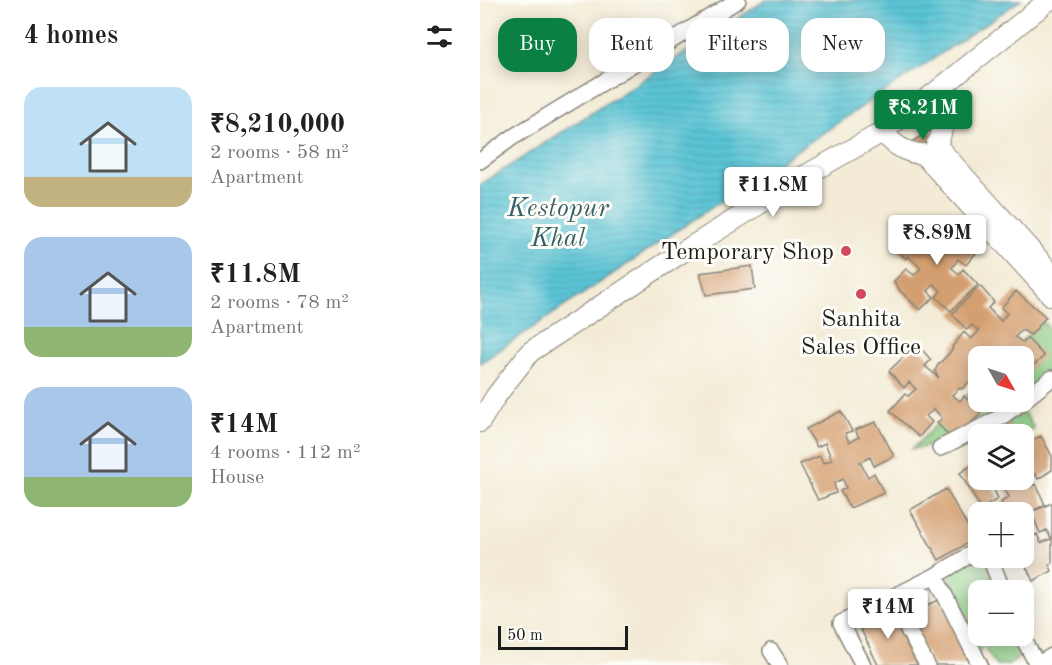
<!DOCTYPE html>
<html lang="en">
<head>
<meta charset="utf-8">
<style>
	:root { --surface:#fff; --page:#f6f6f6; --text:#202124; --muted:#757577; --accent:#0b8043 }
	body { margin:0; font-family:"Old Standard TT",serif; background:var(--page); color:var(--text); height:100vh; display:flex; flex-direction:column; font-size:22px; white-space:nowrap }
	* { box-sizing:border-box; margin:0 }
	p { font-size:20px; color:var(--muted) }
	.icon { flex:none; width:33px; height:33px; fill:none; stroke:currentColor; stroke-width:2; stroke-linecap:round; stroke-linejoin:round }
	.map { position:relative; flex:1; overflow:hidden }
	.drawer { display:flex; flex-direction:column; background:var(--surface); width:480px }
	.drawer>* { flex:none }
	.guide { position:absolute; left:18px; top:18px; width:464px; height:54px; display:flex; gap:12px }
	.needle { width:39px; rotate:129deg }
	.buttons { position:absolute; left:488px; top:346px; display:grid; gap:12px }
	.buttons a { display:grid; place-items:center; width:66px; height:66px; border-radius:12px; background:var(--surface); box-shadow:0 3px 15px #0003; font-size:30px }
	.scale { position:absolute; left:18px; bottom:15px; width:130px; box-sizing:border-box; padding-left:6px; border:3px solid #1c1c1c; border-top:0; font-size:16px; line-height:21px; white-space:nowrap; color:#1c1c1c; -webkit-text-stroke:4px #fdfcf7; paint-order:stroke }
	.price { position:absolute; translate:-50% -51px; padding:0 14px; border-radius:6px; background:#fff; color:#222; font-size:20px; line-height:39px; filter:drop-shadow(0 2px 3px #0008) }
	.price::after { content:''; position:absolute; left:50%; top:36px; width:18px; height:14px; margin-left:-9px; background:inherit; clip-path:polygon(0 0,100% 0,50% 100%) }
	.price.current { background:var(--accent); color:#fff }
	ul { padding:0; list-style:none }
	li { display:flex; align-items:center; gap:18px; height:150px; padding:0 24px }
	li span { display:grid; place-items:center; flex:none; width:168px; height:120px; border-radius:18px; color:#555 }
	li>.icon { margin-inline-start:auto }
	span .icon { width:72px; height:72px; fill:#fffc; stroke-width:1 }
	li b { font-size:26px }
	h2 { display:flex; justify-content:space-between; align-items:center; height:72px; padding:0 24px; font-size:26px }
	.tag { padding:0 21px; border-radius:18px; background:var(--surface); box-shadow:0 3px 15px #0003; font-size:21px; line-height:54px }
	.tag.current { background:var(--accent); color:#fff }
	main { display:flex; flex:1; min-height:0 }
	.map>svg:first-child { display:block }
	.green { fill:#8aca82; stroke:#53734f; stroke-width:1.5 }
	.water { fill:url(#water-rules); stroke:#3b7078; stroke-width:1.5 }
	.building { fill:#d49f6f }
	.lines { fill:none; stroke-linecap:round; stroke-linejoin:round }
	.minor-casing { stroke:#888478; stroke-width:18 }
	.tertiary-casing { stroke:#888478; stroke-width:22 }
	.minor { stroke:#fff; stroke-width:15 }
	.tertiary { stroke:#fff; stroke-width:20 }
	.poi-dot { fill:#d1495b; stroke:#fdfcf7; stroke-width:2 }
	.labels { text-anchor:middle; stroke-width:6; stroke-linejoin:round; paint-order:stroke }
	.poi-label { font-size:24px; fill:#1c1c1c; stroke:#fdfcf7; text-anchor:end }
	.water-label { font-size:26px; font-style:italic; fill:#355f66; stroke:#fdfcf7 }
</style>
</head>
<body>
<main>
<section class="drawer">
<h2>4 homes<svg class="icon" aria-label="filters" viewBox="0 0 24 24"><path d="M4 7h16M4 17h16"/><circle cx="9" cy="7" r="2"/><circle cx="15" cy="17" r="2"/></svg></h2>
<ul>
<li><span style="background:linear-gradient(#bfe0f5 75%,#c2b280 0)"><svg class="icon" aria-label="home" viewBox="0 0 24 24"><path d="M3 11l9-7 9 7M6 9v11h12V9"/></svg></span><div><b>₹8,210,000</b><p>2 rooms · 58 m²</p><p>Apartment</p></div></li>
<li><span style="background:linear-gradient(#a9c7e8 75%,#8fb573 0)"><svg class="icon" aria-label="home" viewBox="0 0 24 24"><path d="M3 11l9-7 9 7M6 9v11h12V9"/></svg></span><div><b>₹11.8M</b><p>2 rooms · 78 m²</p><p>Apartment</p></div></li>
<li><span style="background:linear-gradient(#a9c7e8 75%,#8fb573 0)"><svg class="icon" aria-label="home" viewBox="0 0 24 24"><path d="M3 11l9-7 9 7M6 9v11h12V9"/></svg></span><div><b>₹14M</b><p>4 rooms · 112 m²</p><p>House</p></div></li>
</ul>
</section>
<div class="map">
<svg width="572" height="665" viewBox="0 0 572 665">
	<defs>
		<pattern id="water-rules" width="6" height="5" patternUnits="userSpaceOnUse" patternTransform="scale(1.5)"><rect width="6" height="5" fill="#5ac4d5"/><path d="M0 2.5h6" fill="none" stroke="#4ea8b6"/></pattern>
	</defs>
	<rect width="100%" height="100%" fill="#fdfcf7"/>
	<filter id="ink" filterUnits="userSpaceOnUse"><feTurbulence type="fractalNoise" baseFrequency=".0167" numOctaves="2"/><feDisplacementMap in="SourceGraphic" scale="12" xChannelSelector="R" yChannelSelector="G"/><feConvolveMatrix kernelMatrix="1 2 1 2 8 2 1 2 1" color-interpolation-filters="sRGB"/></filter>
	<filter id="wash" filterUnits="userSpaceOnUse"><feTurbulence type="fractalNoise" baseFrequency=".008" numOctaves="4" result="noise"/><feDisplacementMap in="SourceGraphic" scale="24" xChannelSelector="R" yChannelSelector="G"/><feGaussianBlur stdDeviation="1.35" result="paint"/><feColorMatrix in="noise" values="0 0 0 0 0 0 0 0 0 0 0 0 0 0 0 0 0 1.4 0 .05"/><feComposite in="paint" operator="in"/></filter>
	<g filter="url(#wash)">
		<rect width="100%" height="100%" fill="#f3ebd5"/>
		<path class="green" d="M562,321L572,332V370L543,394V357H525Z
			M498,384V402H531C501,421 468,447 432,449Z
			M545,413L554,429L543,435H533L527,420Z
			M498,558H504L518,591H498V636H537L544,654L528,665H516L501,642V650L495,656L484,621L490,623L467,571Z"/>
		<path class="water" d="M286,0H541L0,363V185Z"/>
		<g id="blocks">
			<path class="building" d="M450,130L453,134V142L442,149L427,145Z
				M441,222L454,235L447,240L458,249L463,243L457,238L468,223L475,228L478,224L501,247L486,265L478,259L472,268L479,274L483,269L498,285L471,311L456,297L461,291L454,284L448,291L454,297L440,310L420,291L414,281L426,269L434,275L441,268L428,256L426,259L414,247Z
				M272,266L275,289L226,295L220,273Z
				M500,286L514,302L508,308L521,321L527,313L521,308L536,291L566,317L551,335L542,330L535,337L543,343L547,338L564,356L543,375V357H522L514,348L506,355L508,357H498V373L482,389L480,388L472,395L480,401L484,396L501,414L472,439L457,423L462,418L454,409L446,416L452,422L439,437L410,411L425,394L428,396L436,389L429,382L424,388L409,371L437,344L451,360L445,366L459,378L455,371L458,365L473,349L472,347L484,332L491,339L499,331L492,325L487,330L472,314Z
				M361,411L372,431L365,433L369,442L379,437L375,430L396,422L414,456L394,466L390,457L380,462L388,477L394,473L404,493L370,508L360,491L366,488L363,479L354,483L356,493L338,500L320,464L340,456L343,463L352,460L345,443L337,447L326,429Z
				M526,419L534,435H498V450L491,437Z
				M561,436L572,456V470L558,479L555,474L545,478L549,487L556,484L565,505L543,515V513H526L521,502L529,497L521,482L513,487L518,499L501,509L480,473L498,461V480H543V454L546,453L543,445Z
				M466,489L495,539L459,560L430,510Z
				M572,503V563L569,564L572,571L553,581L542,558L543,540L557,534L561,543L571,539L567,530L560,533L551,512Z
				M462,599L493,663L488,665H453L425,614Z
				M411,607L441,665H398L378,623Z"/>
		</g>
	</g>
	<g filter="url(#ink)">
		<use href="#blocks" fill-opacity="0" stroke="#888478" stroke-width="1.5"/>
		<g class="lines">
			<defs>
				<path id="minor" d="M0,161L33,137L258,0
					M543,401L572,378
					M460,448L523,416L542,402
					M510,558L523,591
					M455,576L500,665
					M411,598L447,665
					M542,636L557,664
					M291,651L300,665
					M383,665L361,623L455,576L498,550
					M556,665L572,656"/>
				<path id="tertiary" d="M452,95C460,114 468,126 456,145L572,274
					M402,132C415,145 424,153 443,154L572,296
					M0,422L16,396L50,352L201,253L326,175L399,134L457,91L569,0"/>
			</defs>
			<use href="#minor" class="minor-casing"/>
			<use href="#tertiary" class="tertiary-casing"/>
			<use href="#minor" class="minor"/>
			<use href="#tertiary" class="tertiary"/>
		</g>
	</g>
	<g class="poi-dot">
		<circle cx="366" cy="251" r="6"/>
		<circle cx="381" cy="294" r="6"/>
	</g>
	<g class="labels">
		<g class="poi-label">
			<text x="354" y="259">Temporary Shop</text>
			<text x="381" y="326" text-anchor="middle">Sanhita<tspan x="381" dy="28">Sales Office</tspan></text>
		</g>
		<g class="water-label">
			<text x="78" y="216">Kestopur<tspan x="78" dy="30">Khal</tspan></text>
		</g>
	</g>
</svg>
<div class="buttons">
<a><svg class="needle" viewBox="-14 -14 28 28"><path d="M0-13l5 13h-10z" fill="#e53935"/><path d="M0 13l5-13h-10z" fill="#757577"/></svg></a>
<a><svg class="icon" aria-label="layers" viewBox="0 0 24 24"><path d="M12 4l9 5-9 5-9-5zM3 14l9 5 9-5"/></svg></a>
<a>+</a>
<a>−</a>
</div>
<div class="scale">50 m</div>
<b class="price current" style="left:443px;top:141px">₹8.21M</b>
<b class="price" style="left:293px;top:218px">₹11.8M</b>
<b class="price" style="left:457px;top:266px">₹8.89M</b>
<b class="price" style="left:408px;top:640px">₹14M</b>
<div class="guide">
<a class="tag current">Buy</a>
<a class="tag">Rent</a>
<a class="tag">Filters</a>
<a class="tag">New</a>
</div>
</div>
</main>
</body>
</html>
